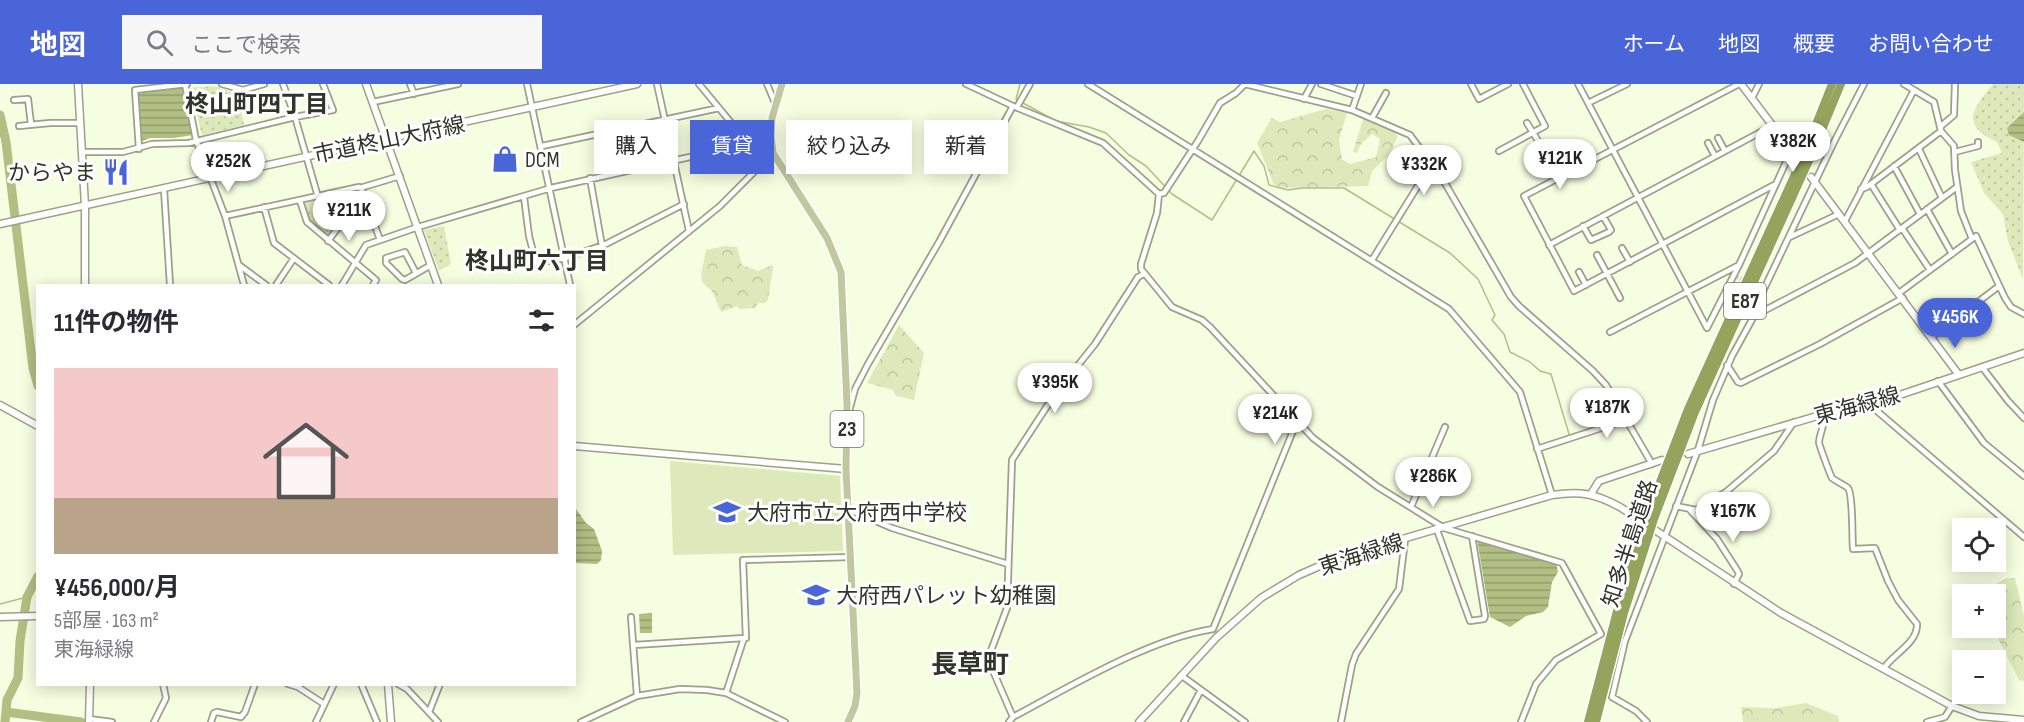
<!DOCTYPE html>
<html lang="ja">
<head>
<meta charset="utf-8">
<style>
	:root { --surface:#fff; --page:#f7f7f7; --text:#2b2b33; --muted:#7c7c81; --accent:#4965d8 }
	body { margin:0; font-family:"Sofia Sans Condensed","Noto Sans JP",sans-serif; background:var(--page); color:var(--text); height:100vh; display:flex; flex-direction:column; font-size:22px; white-space:nowrap }
	* { box-sizing:border-box; margin:0 }
	p { font-size:20px; color:var(--muted) }
	.icon { flex:none; width:33px; height:33px; fill:none; stroke:currentColor; stroke-width:2; stroke-linecap:round; stroke-linejoin:round }
	.map { position:relative; flex:1; overflow:hidden }
	.sheet { position:absolute; left:36px; top:200px; width:540px; height:402px; display:flex; flex-direction:column; background:var(--surface); border-radius:0px; box-shadow:0 3px 15px #0003 }
	.sheet>* { flex:none }
	.guide { position:absolute; left:594px; top:36px; width:570px; height:54px; display:flex; gap:12px }
	.buttons { position:absolute; left:1952px; top:434px; display:grid; gap:12px }
	.buttons a { display:grid; place-items:center; width:54px; height:54px; border-radius:0px; background:var(--surface); box-shadow:0 3px 15px #0003; font-size:30px }
	.price { position:absolute; translate:-50% -51px; padding:0 14px; border-radius:21px; background:#fff; color:#222; font-size:20px; line-height:39px; filter:drop-shadow(0 2px 3px #0008) }
	.price::after { content:''; position:absolute; left:50%; top:36px; width:18px; height:14px; margin-left:-9px; background:inherit; clip-path:polygon(0 0,100% 0,50% 100%) }
	.price.on { background:var(--accent); color:#fff }
	ul { padding:0; list-style:none }
	li { display:grid; align-content:center; gap:12px; height:318px; padding:0 18px }
	li span { display:grid; place-items:center; height:186px; border-radius:0px; color:#555 }
	li>.icon { margin-inline-start:auto }
	span .icon { width:108px; height:108px; fill:#fffc; stroke-width:1 }
	li b { font-size:26px }
	h2 { display:flex; justify-content:space-between; align-items:center; height:72px; padding:0 18px; font-size:26px }
	.tag { padding:0 21px; border-radius:0px; background:var(--surface); box-shadow:0 3px 15px #0003; font-size:21px; line-height:54px }
	.tag.on { background:var(--accent); color:#fff }
	header { display:flex; align-items:center; gap:36px; box-sizing:border-box; height:84px; padding:0 30px; background:var(--accent); color:#fff }
	header strong { font-size:28px }
	nav { display:flex; gap:33px; margin-inline-start:auto; font-size:21px }
	.search { width:420px; height:54px; background:var(--page); display:flex; align-items:center; gap:15px; box-sizing:border-box; padding:0 21px; border-radius:0px; color:var(--muted); font-size:22px }
	.map>svg:first-child { display:block }
	.grass { fill:#dde9ba }
	.forest { fill:url(#forest-crowns) }
	.park { fill:url(#park-dots) }
	.water { fill:url(#water-rules) }
	.lines { fill:none; stroke-linecap:round; stroke-linejoin:round }
	.stream { stroke:#b1bf83; stroke-width:1.5 }
	.river { stroke:#b1bf83; stroke-width:9 }
	.street-tunnel { stroke:#cfd6bc; stroke-width:4.5; stroke-dasharray:4.5 2; stroke-linecap:butt }
	.street-casing { stroke:#9ba287; stroke-width:8 }
	.secondary-casing { stroke:#9ba287; stroke-width:9 }
	.primary-casing { stroke:#fff; stroke-width:10 }
	.highway-casing { stroke:#fff; stroke-width:11 }
	.street { stroke:#fff; stroke-width:4.5 }
	.secondary { stroke:#fff; stroke-width:6 }
	.primary { stroke:#bfc89e; stroke-width:7 }
	.highway { stroke:#94a45d; stroke-width:8 }
	.highway-bridge-casing { stroke:#fff; stroke-width:11; stroke-linecap:butt }
	.highway-bridge { stroke:#94a45d; stroke-width:8 }
	.labels { text-anchor:middle; stroke-width:6; stroke-linejoin:round; paint-order:stroke }
	.shield { fill:#fff; stroke:#6f7169; stroke-width:1.5 }
	.shield-label { font-size:21px; font-weight:bold; fill:#313429 }
	.street-label { font-size:22px; fill:#313429; stroke:#fff }
	.poi-label { font-size:22px; fill:#313429; stroke:#fff; text-anchor:start }
	.neighbourhood-label { font-size:24px; font-weight:bold; fill:#313429; stroke:#fff }
	.quarter-label { font-size:26px; font-weight:bold; fill:#313429; stroke:#fff }
</style>
</head>
<body>
<header>
<strong>地図</strong>
<div class="search"><svg class="icon" aria-label="search" viewBox="0 0 24 24"><circle cx="10" cy="10" r="6"/><path d="M15 15l6 6"/></svg>ここで検索</div>
<nav><a>ホーム</a><a>地図</a><a>概要</a><a>お問い合わせ</a></nav>
</header>
<div class="map">
<svg width="2024" height="638" viewBox="0 0 2024 638">
	<defs>
		<pattern id="forest-crowns" width="20" height="18" patternUnits="userSpaceOnUse" patternTransform="scale(1.5)"><rect width="20" height="18" fill="#dde9ba"/><path d="M2 6a3 3 0 1 1 6 0M12 15a3 3 0 1 1 6 0" fill="none" stroke="#bec8a0"/></pattern>
		<pattern id="park-dots" width="8" height="8" patternUnits="userSpaceOnUse" patternTransform="scale(1.5)"><rect width="8" height="8" fill="#dde9ba"/><path d="M2 2h.1M6 6h.1" fill="none" stroke="#bec8a0" stroke-width="1.8" stroke-linecap="round"/></pattern>
		<pattern id="water-rules" width="6" height="5" patternUnits="userSpaceOnUse" patternTransform="scale(1.5)"><rect width="6" height="5" fill="#b1bf83"/><path d="M0 2.5h6" fill="none" stroke="#919c6b"/></pattern>
	</defs>
	<rect width="100%" height="100%" fill="#f6fee1"/>
	<path class="grass" d="M670,377L840,392L843,467L673,471Z"/>
	<path class="forest" d="M1326,25L1347,29L1339,56L1342,75L1350,80L1376,73L1380,55L1372,50L1361,60L1357,69L1353,68L1363,35L1393,46L1398,52L1389,71L1372,87L1368,102L1283,104L1274,101L1257,59L1272,34L1280,38Z
		M725,162L737,163L742,181L758,187L772,181L773,184L768,216L765,219H758L755,224L740,225L737,222L721,228L712,207L703,199L701,191L706,166Z
		M899,241L924,269L914,316L896,312L893,306L867,299Z
		M2006,494H2015L2024,532V597L2019,596L1992,543H1995V510H1990L1993,502Z
		M1806,619L1838,632L1839,638H1743L1741,623L1776,624Z"/>
	<path class="park" d="M1993,0H2024L2023,195L2008,157L2003,130L1984,109L1971,78L2002,69L1997,58C1959,41 1973,25 1993,0Z
		M214,2L238,10L244,41L202,51L190,4Z
		M661,41L668,74L631,79L623,49Z
		M325,115L329,117L338,139L328,152L310,136L304,119Z
		M444,142L451,180L439,187L424,146Z"/>
	<path class="water" d="M182,4L193,51L174,54H150L142,57L137,9Z
		M2024,28V58L2009,51L2007,44Z
		M574,422L586,439L594,445L602,467L601,476L597,480L575,479Z
		M1477,455L1556,479L1558,488L1552,498L1548,523L1543,528L1526,532L1510,543L1490,533Z
		M652,529V549H640L639,530Z"/>
	<g class="lines">
		<path class="stream" d="M1018,17L1016,15L1020,0
			M1023,19L1056,37L1089,43L1106,49L1129,71L1146,82L1172,110L1212,136L1254,67L1264,82L1269,101L1288,106L1302,104H1344L1450,169L1478,195L1495,231L1492,236L1504,250L1510,268L1530,278L1540,287L1551,290L1569,350
			M0,520L27,513"/>
		<path class="river" d="M0,31L6,58L33,284L38,302
			M6,628L81,638
			M5,638L7,616L18,594L20,557L27,513L38,492"/>
		<path class="street-tunnel" d="M1734,192L1764,205"/>
		<defs>
			<path id="street" d="M185,0L196,56L225,132L244,201
				M222,0L243,6L264,0
				M283,0L295,33L318,113
				M410,0L414,10
				M527,0L570,201
				M657,0L689,147
				M699,0L763,77
				M767,0L775,19
				M966,0L1013,22L1103,59L1159,110
				M1088,0L1449,225L1520,308L1552,411
				M1245,0L1352,26L1410,51L1442,94L1511,213L1519,222L1593,287L1606,301L1652,380
				M1321,0L1357,12
				M1471,0L1479,15L1508,0
				M1578,0L1707,244L1739,181L1791,67
				M1739,0L1524,112L1574,207L1774,101
				M1904,0L1934,18L1941,47L1954,62L1955,86L1961,127L1972,155
				M1752,14L1759,0
				M1304,15L1312,0
				M14,16L28,15L31,40
				M373,18L458,0
				M1588,19L1627,0
				M1017,23L1030,0
				M1352,26L1361,0
				M1372,34L1386,9
				M1527,39L1540,60
				M19,42L50,39H80
				M1940,43L1954,31L1955,0
				M1718,54L1725,67
				M1708,59L1715,72
				M542,62L719,24
				M139,65L135,6L187,0
				M1919,65L1942,114
				M1499,67L1545,42L1523,0
				M82,68H123L152,60L189,59L295,33L333,26L323,0
				M1955,68L1978,62V58
				M1894,82L1920,130
				M1551,84L1557,95
				M590,94L602,162
				M1871,100L1900,146
				M360,104L400,92
				M164,105L170,201
				M1861,105L1867,103L1941,47
				M1159,110L1157,129L1141,180V185L1172,223L1202,236L1210,243L1313,354L1378,403L1444,444L1562,479L1601,550L1556,576L1536,600L1521,638
				M1159,110L1164,109L1198,57L1220,19L1236,9L1245,0
				M524,113L529,152L536,179L566,174L606,160L684,120
				M300,117L307,138L376,196L373,201
				M264,123L274,159L329,201
				M1927,125L1952,170
				M225,132L359,103L362,106L380,156
				M1845,137L1914,6
				M1583,142L1591,156L1609,148L1611,146L1603,132
				M1902,144L1930,186
				M1790,153L1839,130
				M328,157L340,141L329,110
				M1549,161L1772,42
				M1622,164L1630,178
				M1597,171L1620,214
				M1372,176L1432,79
				M239,181L266,201
				M1579,188L1586,201
				M416,189L405,168L386,174V179L402,195L405,196L431,181
				M276,201L294,174
				M342,201L366,161L418,143L551,104L748,60
				M1899,209L1976,152L2005,214L2011,223L2024,230
				M1754,232L1855,179L1957,103
				M574,241L720,122L773,69
				M1610,248L1739,181
				M1932,253L1999,202
				M1727,281L1738,298L1741,299L1820,260L1903,214
				M1982,283L2008,317L2024,334
				M1938,297L1984,359L2024,392
				M1870,321L2024,453
				M1824,330C1825,343 1820,347 1819,358C1819,361 1830,390 1832,394C1837,398 1843,400 1848,404C1853,410 1852,454 1853,465L1875,464L1888,497L1898,516L1917,540C1918,559 1893,570 1884,584
				M848,331L855,305L868,280L939,158L1013,22
				M1537,365L1626,336
				M1676,422L1696,426L1726,408L1774,367L1794,338
				M1411,423L1445,343
				M850,426L892,444L1008,480
				M1690,426L1717,455L1737,486L1739,490L1734,500
				M1437,446L1470,537L1484,535L1485,532L1472,452
				M631,533L637,612
				M1213,545L1297,337
				M634,561L744,554
				M1182,592L1245,638
				M288,600L298,603L324,620
				M361,600L377,638
				M398,600L407,605L438,638
				M726,609L744,554H746L743,476L851,473
				M429,628L440,600
				M1013,633L990,580L989,572L1007,524L1012,376L1055,310L1095,260L1138,193L1144,190
				M89,635L112,638
				M154,638L166,614L163,600
				M211,638L214,629L217,628L241,633L245,628L255,600
				M316,638L334,600
				M581,638L637,612L680,605L707,606L726,609L785,638
				M1009,638L1013,633C1071,602 1149,555 1213,545
				M1184,638L1201,606
				M1341,638L1352,581L1356,570L1399,505L1405,456
				M1647,638L1636,627L1612,613L1625,557L1698,366L1713,316L1732,272L1754,232L1764,205L1834,58L1864,0
				M1927,638L1945,633L1952,622"/>
			<path id="secondary" d="M78,0L85,122V201
				M366,0L438,201
				M1741,0L1797,74
				M1811,93L1959,291
				M0,140L637,0
				M0,321L38,342
				M574,362L846,385
				M1688,370L1824,330L1870,321L2024,269
				M1591,410L1599,397L1662,376
				M0,533L38,532
				M388,600L391,638
				M89,638L90,600
				M1139,638L1216,554L1261,514L1299,491L1338,474L1552,411C1580,407 1594,409 1620,423L1781,529L1952,622L1979,632L2024,636"/>
			<path id="primary" d="M782,0L772,34L771,52L773,69L827,154L841,188L847,320L846,385L857,609L855,622L848,638"/>
			<path id="highway" d="M1647,432L1688,325L1805,68L1832,0
				M1654,435L1695,328L1812,70L1841,0
				M1588,638L1617,527L1642,447
				M1596,638L1624,529L1649,451"/>
		</defs>
		<use href="#street" class="street-casing"/>
		<use href="#secondary" class="secondary-casing"/>
		<use href="#primary" class="primary-casing"/>
		<use href="#highway" class="highway-casing"/>
		<use href="#street" class="street"/>
		<use href="#secondary" class="secondary"/>
		<use href="#primary" class="primary"/>
		<use href="#highway" class="highway"/>
		<defs>
			<path id="highway-bridge" d="M1642,447L1647,432
				M1649,451L1654,435"/>
		</defs>
		<use href="#highway-bridge" class="highway-bridge-casing"/>
		<use href="#highway-bridge" class="highway-bridge"/>
	</g>
	<defs>
		<symbol id="shop-bare" viewBox="-9 -9 18 18"><path d="M-5-2.5h2.3a2.7 3.5 0 0 1 5.4 0H5L5.5 6h-11ZM-1.5-2.5h3a1.5 2.3 0 0 0-3 0Z" fill="#4965d8" stroke="#fff" stroke-width="2.5" paint-order="stroke"/></symbol>
		<symbol id="restaurant-bare" viewBox="-9 -9 18 18"><path d="M-5-6h1v4h1v-4h1v4h1v-4h1v5L-1.5 .5V6h-2V.5L-5-1ZM5-6V6H3V1.5H1.5Q1.5-4 5-6Z" fill="#4965d8" stroke="#fff" stroke-width="2.5" paint-order="stroke"/></symbol>
		<symbol id="school-bare" viewBox="-9 -9 18 18"><path d="M0-5L7-2L0 1L-7-2ZM-4 1L0 2.5L4 1V4Q0 6-4 4Z" fill="#4965d8" stroke="#fff" stroke-width="2.5" paint-order="stroke"/></symbol>
	</defs>
	<g fill-rule="evenodd">
		<use href="#shop-bare" x="486" y="56" width="38" height="38"/>
		<use href="#restaurant-bare" x="97" y="69" width="38" height="38"/>
		<use href="#school-bare" x="708" y="409" width="38" height="38"/>
		<use href="#school-bare" x="797" y="492" width="38" height="38"/>
	</g>
	<g class="labels">
		<g class="shield">
			<rect x="1724" y="199" width="42" height="36" rx="4.5"/>
			<rect x="830.5" y="327" width="33" height="36" rx="4.5"/>
		</g>
		<g class="shield-label">
			<text x="1745" y="224">E87</text>
			<text x="847" y="352">23</text>
		</g>
		<g class="street-label">
			<text transform="translate(389 55) rotate(-12)" y="8">市道柊山大府線</text>
			<text transform="translate(1857 321) rotate(-15)" y="8">東海緑線</text>
			<text transform="translate(1629 459) rotate(-72)" y="8">知多半島道路</text>
			<text transform="translate(1361 470) rotate(-18)" y="8">東海緑線</text>
		</g>
		<g class="poi-label">
			<text x="525" y="83">DCM</text>
			<text x="96" y="96" text-anchor="end">からやま</text>
			<text x="747" y="436">大府市立大府西中学校</text>
			<text x="836" y="519">大府西パレット幼稚園</text>
		</g>
		<g class="neighbourhood-label">
			<text x="257" y="28">柊山町四丁目</text>
			<text x="537" y="185">柊山町六丁目</text>
		</g>
		<g class="quarter-label">
			<text x="970" y="589">長草町</text>
		</g>
	</g>
</svg>
<div class="buttons">
<a><svg class="icon" aria-label="locate" viewBox="0 0 24 24"><circle cx="12" cy="12" r="6"/><path d="M12 2v4M12 18v4M2 12h4M18 12h4"/></svg></a>
<a>+</a>
<a>−</a>
</div>
<b class="price" style="left:1793px;top:89px">¥382K</b>
<b class="price" style="left:1560px;top:106px">¥121K</b>
<b class="price" style="left:228px;top:109px">¥252K</b>
<b class="price" style="left:1424px;top:112px">¥332K</b>
<b class="price" style="left:349px;top:158px">¥211K</b>
<b class="price on" style="left:1955px;top:265px">¥456K</b>
<b class="price" style="left:1055px;top:330px">¥395K</b>
<b class="price" style="left:1607px;top:355px">¥187K</b>
<b class="price" style="left:1275px;top:361px">¥214K</b>
<b class="price" style="left:1433px;top:424px">¥286K</b>
<b class="price" style="left:1733px;top:459px">¥167K</b>
<div class="guide">
<a class="tag">購入</a>
<a class="tag on">賃貸</a>
<a class="tag">絞り込み</a>
<a class="tag">新着</a>
</div>
<section class="sheet">
<h2>11件の物件<svg class="icon" aria-label="filters" viewBox="0 0 24 24"><path d="M4 7h16M4 17h16"/><circle cx="9" cy="7" r="2"/><circle cx="15" cy="17" r="2"/></svg></h2>
<ul>
<li><span style="background:linear-gradient(#f6c9c9 70%,#b9a48a 0)"><svg class="icon" aria-label="home" viewBox="0 0 24 24"><path d="M3 11l9-7 9 7M6 9v11h12V9"/></svg></span><div><b>¥456,000/月</b><p>5部屋 · 163 m²</p><p>東海緑線</p></div></li>
</ul>
</section>
</div>
</body>
</html>
